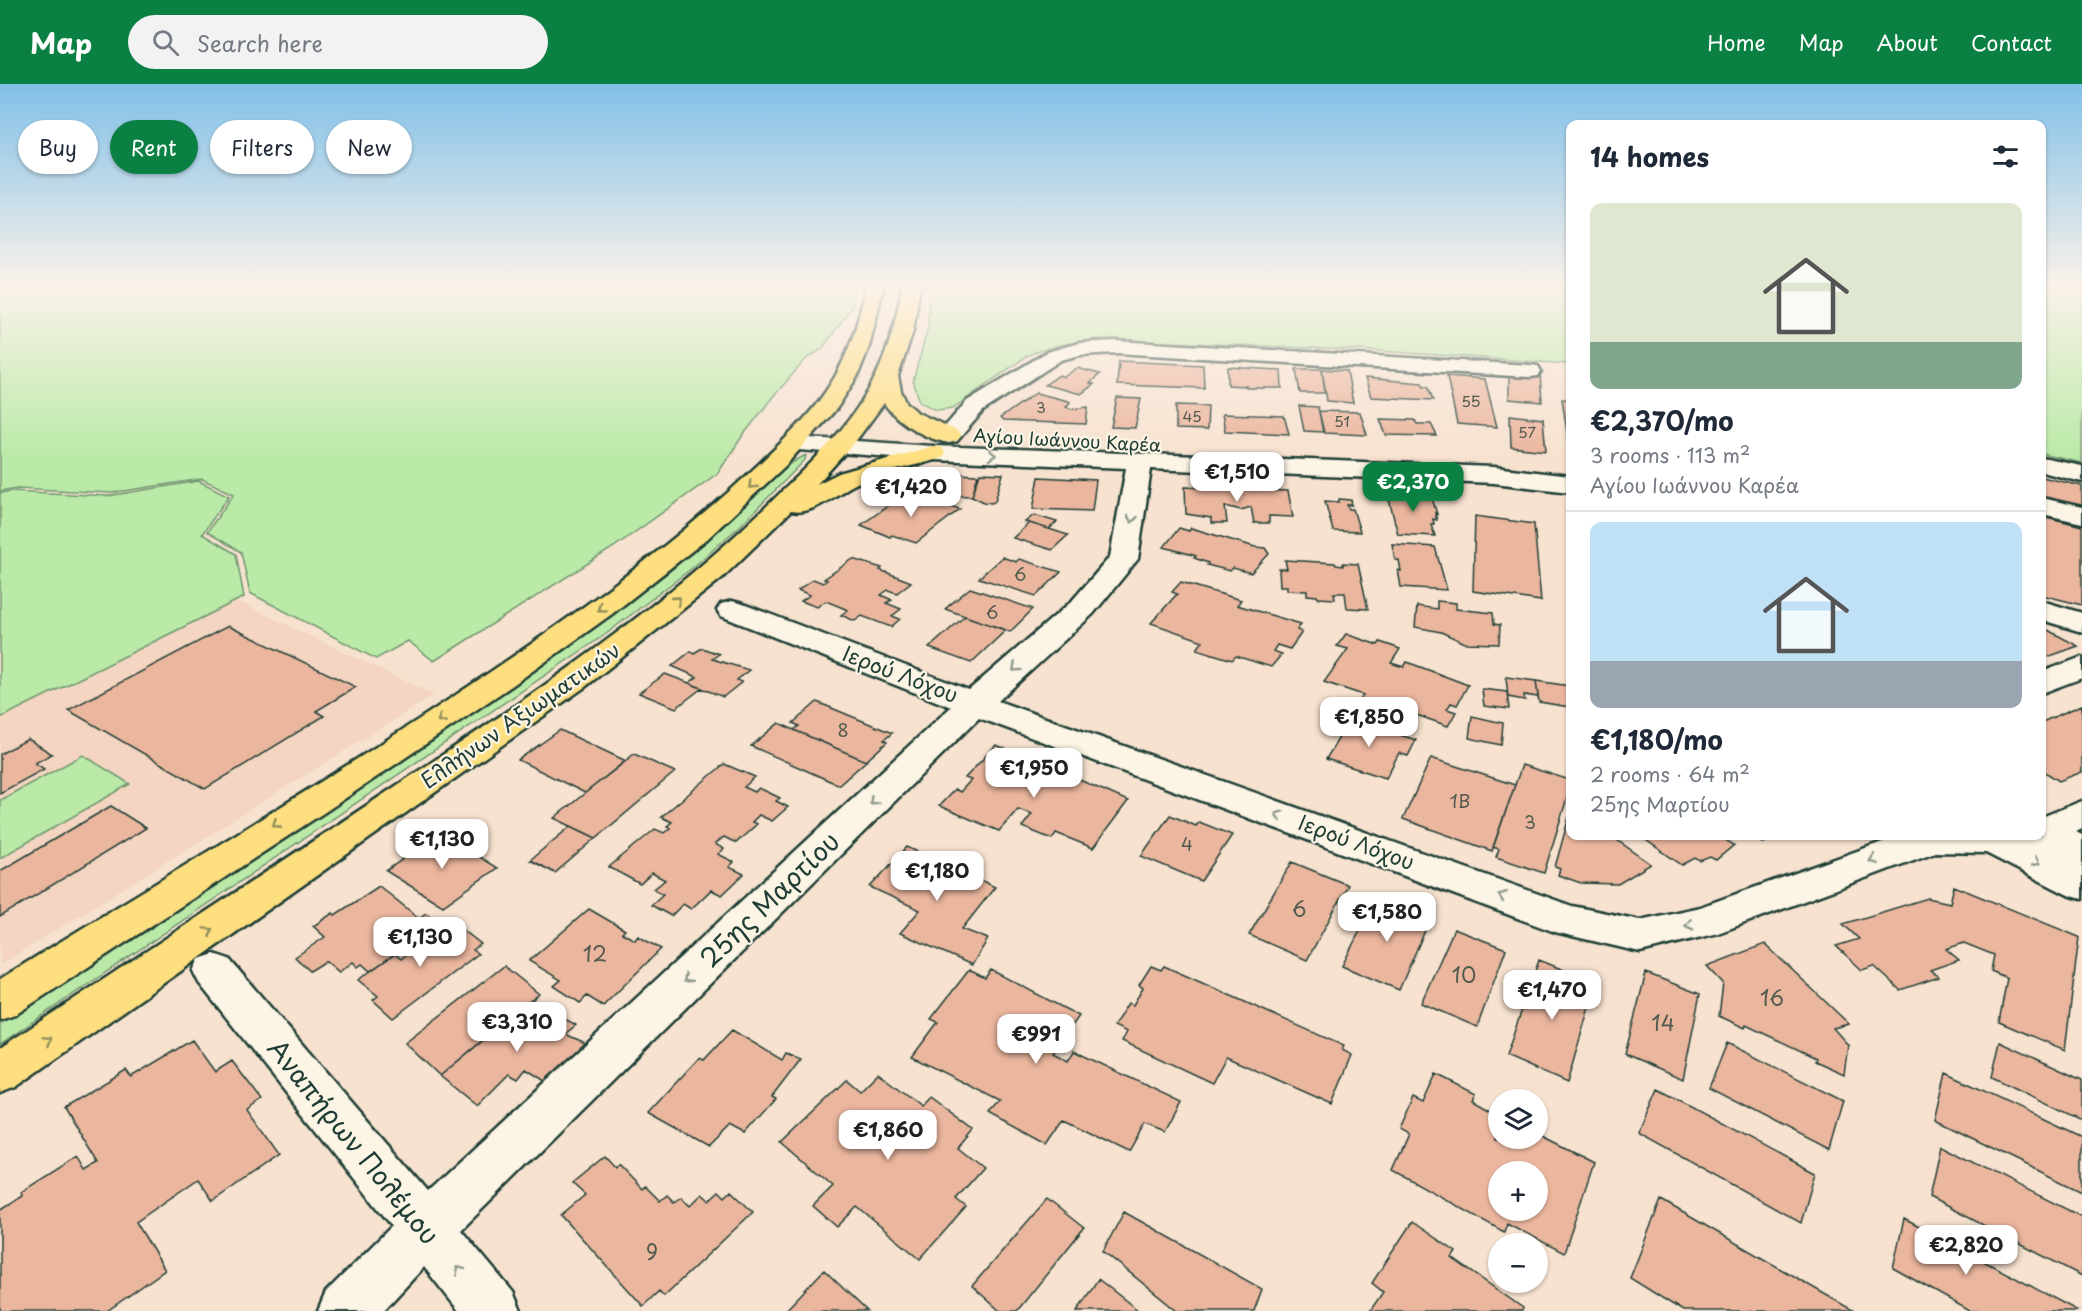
<!DOCTYPE html>
<html lang="en">
<head>
<meta charset="utf-8">
<style>
	:root { --surface:#fff; --page:#f2f2f3; --text:#1f2937; --muted:#747a83; --line:#e0e1e3; --accent:#0b8043 }
	body { margin:0; font-family:"Playpen Sans",sans-serif; background:var(--page); color:var(--text); height:100vh; display:flex; flex-direction:column; font-size:22px; white-space:nowrap }
	* { box-sizing:border-box; margin:0 }
	p { font-size:20px; color:var(--muted) }
	.icon { flex:none; width:33px; height:33px; fill:none; stroke:currentColor; stroke-width:2; stroke-linecap:round; stroke-linejoin:round }
	.map { position:relative; flex:1; overflow:hidden }
	.sheet { position:absolute; left:1566px; top:36px; width:480px; height:720px; display:flex; flex-direction:column; background:var(--surface); border-radius:12px; box-shadow:0 2px 4px #0004 }
	.sheet>* { flex:none }
	.hud { position:absolute; left:18px; top:36px; width:570px; height:54px; display:flex; gap:12px }
	.buttons { position:absolute; left:1488px; top:1005px; display:grid; gap:12px }
	.buttons a { display:grid; place-items:center; width:60px; height:60px; border-radius:50%; background:var(--surface); box-shadow:0 2px 4px #0004; font-size:30px }
	.price { position:absolute; translate:-50% -51px; padding:0 14px; border-radius:12px; background:#fff; color:#222; font-size:20px; line-height:39px; filter:drop-shadow(0 2px 3px #0008) }
	.price::after { content:''; position:absolute; left:50%; top:36px; width:18px; height:14px; margin-left:-9px; background:inherit; clip-path:polygon(0 0,100% 0,50% 100%) }
	.price.selected { background:var(--accent); color:#fff }
	ul { padding:0; list-style:none }
	li { display:grid; align-content:center; gap:12px; height:318px; padding:0 24px }
	li+li { border-top:2px solid var(--line) }
	li span { display:grid; place-items:center; height:186px; border-radius:12px; color:#555 }
	li>.icon { margin-inline-start:auto }
	span .icon { width:108px; height:108px; fill:#fffc; stroke-width:1 }
	li b { font-size:26px }
	h2 { display:flex; justify-content:space-between; align-items:center; height:72px; padding:0 24px; font-size:26px }
	.tag { padding:0 21px; border-radius:27px; background:var(--surface); box-shadow:0 2px 4px #0004; font-size:21px; line-height:54px }
	.tag.selected { background:var(--accent); color:#fff }
	header { display:flex; align-items:center; gap:36px; box-sizing:border-box; height:84px; padding:0 30px; background:var(--accent); color:#fff }
	header strong { font-size:28px }
	nav { display:flex; gap:33px; margin-inline-start:auto; font-size:21px }
	.search { width:420px; height:54px; background:var(--page); display:flex; align-items:center; gap:15px; box-sizing:border-box; padding:0 21px; border-radius:33px; color:var(--muted); font-size:22px }
	.map>svg:first-child { display:block }
	.built { fill:#f3d5c1 }
	.green { fill:#bbeaa8; stroke:#6d946e; stroke-width:1.5 }
	.building { fill:#ebb69e; stroke:#1f3d34; stroke-width:1.5; fill-rule:evenodd }
	.lines { fill:none; stroke-linecap:round; stroke-linejoin:round }
	.minor-casing { stroke:#1f3d34; stroke-width:5 }
	.major-casing { stroke:#1f3d34; stroke-width:5 }
	.minor { fill:#fcf5e5; fill-rule:evenodd }
	.major { fill:#fedf80; fill-rule:evenodd }
	.oneway { stroke:#8e998c }
	.oneway2 { stroke:#8e8e5a }
	.labels { text-anchor:middle; stroke-width:4.5; stroke-linejoin:round; paint-order:stroke }
	.far-number-label { font-size:15px; fill:#525b4e }
	.far-street-label { font-size:18px; fill:#1f3d34; stroke:#fcf5e5 }
	.number-label { font-size:18px; fill:#525b4e }
	.street-label { font-size:21px; fill:#1f3d34; stroke:#fcf5e5 }
	.near-number-label { font-size:21px; fill:#525b4e }
	.near-street-label { font-size:26px; fill:#1f3d34; stroke:#fcf5e5 }
</style>
</head>
<body>
<header>
<strong>Map</strong>
<div class="search"><svg class="icon" aria-label="search" viewBox="0 0 24 24"><circle cx="10" cy="10" r="6"/><path d="M15 15l6 6"/></svg>Search here</div>
<nav><a>Home</a><a>Map</a><a>About</a><a>Contact</a></nav>
</header>
<div class="map">
<svg width="2082" height="1227" viewBox="0 0 2082 1227">
	<rect width="100%" height="100%" fill="#f7e2d0"/>
	<filter id="ink" filterUnits="userSpaceOnUse"><feTurbulence type="fractalNoise" baseFrequency=".0167" numOctaves="2"/><feDisplacementMap in="SourceGraphic" scale="12" xChannelSelector="R" yChannelSelector="G"/><feConvolveMatrix kernelMatrix="1 2 1 2 8 2 1 2 1" color-interpolation-filters="sRGB"/></filter>
	<g filter="url(#ink)">
		<path class="built" d="M237,517L434,611L0,881V635Z"/>
		<path class="green" d="M0,201H856L852,223L822,265L806,275L772,314L741,354L718,389L614,463L434,577L408,557L376,575L250,509L241,468L207,448L234,410L202,395L111,409L17,404L0,407Z
			M929,201H1570V280L1378,267L1096,255L1059,261L1030,270L953,324L937,326L920,318L913,297L928,244Z
			M2042,201H2082V379L2042,370Z
			M806,371L805,376L740,442L692,484L606,550L0,960V940C202,808 404,676 602,537C643,509 683,478 719,445C747,420 771,388 806,371Z
			M199,397L229,412L202,450L236,470L244,513L0,634V409L11,407L108,412Z
			M83,671L130,700L0,774V716Z"/>
		<path class="building" d="M1119,277L1203,281L1204,304L1117,301Z
			M1228,283L1281,286L1282,304H1246V302L1228,301Z
			M1077,284L1100,290L1090,299L1094,300L1081,310L1045,301L1059,291L1064,293Z
			M1296,285H1322L1325,309H1300Z
			M1322,285L1347,287L1353,319L1327,317Z
			M1509,286L1540,289L1542,318L1509,315Z
			M1447,292L1485,295L1497,343L1457,340Z
			M1365,294L1422,299L1424,302H1428L1433,316L1371,313Z
			M1036,309L1068,317L1070,318L1066,323L1071,325L1088,323L1086,340L1003,337L1000,334Z
			M1117,314L1141,315L1135,344L1111,343Z
			M1562,315L1570,316V361H1569Z
			M1176,321L1208,322L1207,346L1176,345Z
			M1299,322L1318,323L1323,348L1304,347Z
			M1319,327L1360,328L1367,351L1324,349Z
			M1222,330L1284,332L1289,350L1225,347Z
			M1510,331L1543,335L1546,367L1511,363Z
			M1380,335L1415,336L1417,340H1431L1437,352L1386,351Z
			M932,389L978,391L972,412L939,411L916,404L919,402L914,401Z
			M980,389L1003,390L995,417L992,419L984,418L972,412Z
			M1039,393L1096,396L1092,427L1033,425Z
			M2042,393L2082,402V423L2042,414Z
			M1185,403L1288,407L1293,433L1269,432V439H1254L1251,423L1241,426L1225,422L1227,439H1211V434L1186,430Z
			M1391,408L1427,410L1429,414H1432L1437,430L1435,429L1437,436L1433,435L1434,440H1431L1435,452L1398,450L1388,412H1392Z
			M906,409L938,416L936,418L960,425L916,459L892,451L890,453L861,441Z
			M1339,415L1351,416L1352,421H1347L1349,425H1353L1360,448L1333,447L1325,417L1339,418Z
			M1034,431L1057,438L1049,445L1025,438Z
			M1475,432L1534,440L1541,517L1473,507Z
			M2042,432L2082,442V521L2042,511Z
			M1029,439L1049,445L1068,451L1052,466L1013,454Z
			M1179,444L1189,447L1191,444L1255,463L1265,464L1269,470L1251,489L1233,484L1230,487L1207,481L1208,479L1194,474L1196,472L1164,463Z
			M1392,460L1435,463L1447,506L1401,503L1398,486L1401,487L1399,476H1395Z
			M1002,473L1016,478L1019,475L1061,488L1036,512L979,494Z
			M853,475L882,484L880,486L911,498L897,509L888,506L881,511L892,516L886,519L901,525L892,532L900,535L891,543L862,532L855,537L841,531L848,526L826,517L817,523L801,517L810,511L798,506L813,495L823,499L827,496L824,495Z
			M1285,476L1335,479L1336,481L1343,482V479L1358,480L1368,525L1347,524L1345,509H1334L1335,515L1318,514L1317,512L1307,511V507L1287,506V502H1280L1279,485H1287Z
			M1181,498L1241,516L1237,521L1301,540L1297,546L1302,548L1290,565L1277,561L1273,567L1282,570L1271,583L1236,572L1232,576L1197,565L1203,557L1151,539L1177,510L1172,508Z
			M970,504L1033,525L1010,548L945,525Z
			M1437,517L1456,519V525L1493,529L1494,540L1500,541L1499,560L1465,559L1441,548L1415,543L1417,522L1437,525Z
			M965,532L1006,546L971,579L929,564Z
			M228,542L356,603L316,627L324,632L205,705L68,626Z
			M2042,543L2078,562L2042,575Z
			M1346,550L1378,561L1380,558L1400,565L1391,579L1404,583L1407,578L1468,601L1457,621L1451,619L1447,625L1456,628L1448,642L1411,629L1408,635L1359,618L1363,611L1324,598L1348,565L1337,562Z
			M702,564L719,570L712,575L749,586L737,596L742,598L723,613L689,599L697,593L672,582L691,567L694,569Z
			M665,590L689,599L702,604L676,624L639,609Z
			M1506,593L1536,597L1538,613L1524,611L1525,616L1508,613Z
			M1536,597L1570,602V623L1539,618Z
			M1482,605L1507,608L1509,625L1484,622Z
			M817,618L892,649L884,656L887,658L866,677L794,646L799,642L793,639Z
			M2082,621V688L2059,697L2042,686V638Z
			M1472,632L1503,639L1501,661L1469,654Z
			M1350,635L1416,656L1408,672L1399,669L1386,694L1326,675Z
			M779,639L794,646L866,677L839,701L751,662Z
			M560,646L626,677L585,709L518,676Z
			M28,655L52,670L35,679L44,685L0,709V670Z
			M996,661L1033,675L1029,680L1049,687L1052,684L1128,717L1093,764L1056,749L1052,755L1022,743L1032,730L1018,725L999,747L939,722L955,705L960,708L971,696L965,694Z
			M634,670L675,688L596,754L554,734Z
			M1431,674L1515,701L1492,767L1403,735Z
			M724,680L755,693L744,703L755,708L759,704L780,714L776,717L788,723L772,737L759,731L752,738L757,740L736,759L724,753L715,760L724,765L718,770L734,778L729,783L744,790L722,811L711,806L691,825L683,820L671,832L651,821L663,810L654,805L665,796L652,789L640,800L609,783L655,745L664,749L670,744L667,742L672,738L661,733Z
			M1522,681L1570,696V715L1567,714L1544,789L1496,773L1499,765L1493,763Z
			M111,722L146,744L0,833V787Z
			M1170,731L1196,742L1199,738L1232,751L1201,797L1141,772Z
			M1569,733L1570,752H1611L1651,780L1618,800L1581,799L1558,791L1560,785L1555,783Z
			M571,742L596,754L555,789L530,776Z
			M440,749L497,784L443,822L386,787Z
			M1640,752H1719L1734,761L1716,776L1710,773L1700,777L1695,774L1682,781Z
			M1750,752H1783L1763,759Z
			M907,763L933,775L936,772L960,782L957,785L995,803L962,845L988,855L972,881L900,849L920,826L870,803Z
			M1292,778L1348,801L1307,876L1249,851Z
			M379,802L419,834L426,829L439,839L370,887L362,880L358,883L353,878L339,888L326,877L310,887L295,873L325,853L313,842L333,829L335,831Z
			M1954,802L2079,853L2065,966L1999,938L2007,894L1991,887L1994,871L1964,859L1946,865L1959,876L1930,886L1939,893L1900,906L1874,882L1862,886L1836,862L1859,855L1843,840L1928,814L1950,819Z
			M1377,813L1430,835L1399,906L1342,882Z
			M589,825L625,846L622,849L635,856L638,852L661,865L603,922L587,912L580,919L554,902L561,896L529,877Z
			M439,839L452,849L459,843L481,860L473,866L478,870L393,934L373,916L378,912L358,896L395,870L401,875L409,868L404,864Z
			M1454,845L1506,865L1477,943L1421,919Z
			M1765,860L1849,940L1833,944L1848,961L1844,990L1815,977L1816,974L1746,941L1745,944L1719,932L1723,899L1707,882Z
			M1539,876L1596,899L1567,999L1506,972Z
			M504,882L539,910L440,992L405,959Z
			M1151,882L1161,886L1164,882L1344,962L1342,966L1352,971L1332,1020L1226,973L1212,999L1122,957L1127,948L1114,942L1128,919L1133,921L1143,904L1139,901Z
			M969,886L985,894L991,886L1079,932L1053,969L1068,977L1074,967L1181,1018L1165,1048L1145,1040L1129,1068L1064,1036L1047,1061L990,1030L1000,1017L912,973L938,938L931,935Z
			M1646,889L1700,910L1683,995L1625,970Z
			M531,916L576,941L565,950L590,961L548,999L526,985L518,995L509,990L477,1022L440,992Z
			M732,946L782,976L786,969L801,975L772,1013L776,1015L745,1050L730,1042L709,1063L648,1029L699,974L704,976Z
			M192,956L215,988L232,977L238,985L262,1016L247,1026L279,1071L213,1117L198,1095L136,1138L165,1186L107,1227H0V1126L22,1112L21,1108L78,1072L86,1086L98,1079L64,1023L126,986L131,993Z
			M2000,958L2082,996V1036L1992,993Z
			M1727,959L1843,1017L1829,1066L1709,1004Z
			M878,989L921,1022L929,1013L973,1046L958,1064L983,1084L956,1115L966,1123L920,1175L857,1123L837,1143L813,1122L833,1102L782,1058L847,996L860,1007Z
			M1946,989L2082,1053V1108L1935,1036Z
			M1436,990L1476,1010L1473,1016L1498,1030V1054H1538V1041L1543,1044L1541,1051L1594,1078L1564,1169L1507,1139L1504,1148L1393,1086L1409,1050L1399,1045L1413,1014L1423,1019ZM1498,1088H1538V1126H1498Z
			M1658,1005L1815,1089L1801,1139L1639,1049Z
			M1940,1062L2082,1133V1192L1929,1113Z
			M605,1072L615,1083L618,1080L642,1105L645,1102L660,1117L667,1111L674,1118L681,1113L690,1122L702,1110L709,1116L719,1107L725,1113L731,1107L753,1128L664,1212L659,1207L643,1222L561,1131L585,1111L572,1099Z
			M1047,1115L1084,1144L1017,1227H1000L972,1202Z
			M1661,1116L1854,1227H1683L1630,1194Z
			M1124,1128L1262,1205L1254,1227H1177L1103,1167Z
			M1904,1135L2078,1227H1970L1893,1184Z
			M1412,1138L1456,1168L1452,1174L1523,1224L1522,1227H1370L1383,1208L1372,1199Z
			M824,1186L867,1227H785Z
			M1098,1195L1139,1227H1077Z"/>
		<g class="lines">
			<defs>
				<path id="minor" d="M1116,257L1530,281L1538,282L1541,287L1538,292L1530,293L1116,269L1080,271L1061,276L983,327L957,357L949,359L941,357L937,352L967,317L1047,268L1079,259Z
					M794,353L933,362L1494,383L1570,392V408L1494,399L1151,385L1138,475L1093,530L998,617L1572,822L1640,836L1700,823L1899,752H2042V733L2082,717V745L2076,748L2082,751V782L2079,781L2082,783V815L2068,811L1986,769L1935,768L1718,849L1640,868L1555,848L979,634L461,1146L513,1208L521,1227H459L424,1183L383,1227H318L326,1208L392,1142L199,899L193,887L199,875L214,870L229,875L428,1107L951,623L721,532L717,526L721,520L732,517L743,520L969,606L1071,518L1110,473L1126,384L933,376L785,365L782,360L785,355Z
					M2042,374L2082,382V398L2042,388Z
					M2042,414L2082,423V439L2042,430Z
					M2042,517L2082,529V548L2042,536Z
					M2082,573V594L2042,609V588Z"/>
				<path id="major" d="M866,201H884L869,263L857,293L837,324L785,382L707,455L612,530L513,601L328,726L15,931L0,936V895C204,768 414,648 608,505C661,466 713,424 761,378C784,356 808,334 826,307C848,276 859,238 866,201Z
					M902,201H920L913,247L898,292L901,307L906,318L918,329L957,347L961,352L957,357C935,363 896,338 884,319L855,358L817,400L839,389L933,362L942,364L945,369L942,374C914,382 882,388 855,400C837,409 812,432 791,427L722,494L585,603L16,1003L0,1009V964C143,869 287,775 429,680C549,600 667,519 770,419C802,388 836,357 860,320C884,284 896,243 902,201Z"/>
			</defs>
			<use href="#minor" class="minor-casing"/>
			<use href="#major" class="major-casing"/>
			<use href="#minor" class="minor"/>
			<use href="#major" class="major"/>
		</g>
		<defs><path id="oneway-chevron" d="M-2-3.5L2.5 0L-2 3.5" fill="none" stroke-width="1.6" stroke-linecap="round" stroke-linejoin="round" transform="scale(1.5)"/></defs>
		<g class="oneway">
			<use href="#oneway-chevron" transform="translate(992 371) rotate(2)"/>
			<use href="#oneway-chevron" transform="translate(1132 435) rotate(100)"/>
			<use href="#oneway-chevron" transform="translate(1016 584) rotate(138)"/>
			<use href="#oneway-chevron" transform="translate(873 717) rotate(136)"/>
			<use href="#oneway-chevron" transform="translate(1279 731) rotate(-160)"/>
			<use href="#oneway-chevron" transform="translate(1873 776) rotate(160)"/>
			<use href="#oneway-chevron" transform="translate(2036 778) rotate(27)"/>
			<use href="#oneway-chevron" transform="translate(1502 812) rotate(-160)"/>
			<use href="#oneway-chevron" transform="translate(1689 841) rotate(167)"/>
			<use href="#oneway-chevron" transform="translate(687 895) rotate(136)"/>
			<use href="#oneway-chevron" transform="translate(459 1186) rotate(-130)"/>
		</g>
		<g class="oneway2">
			<use href="#oneway-chevron" transform="translate(752 401) rotate(136)"/>
			<use href="#oneway-chevron" transform="translate(677 516) rotate(-41)"/>
			<use href="#oneway-chevron" transform="translate(601 524) rotate(144)"/>
			<use href="#oneway-chevron" transform="translate(441 635) rotate(147)"/>
			<use href="#oneway-chevron" transform="translate(276 740) rotate(147)"/>
			<use href="#oneway-chevron" transform="translate(209 847) rotate(-34)"/>
			<use href="#oneway-chevron" transform="translate(48 956) rotate(-34)"/>
		</g>
	</g>
	<linearGradient id="sky" x2="0" y2="1"><stop stop-color="#81c0e8"/><stop offset="0.54" stop-color="#fbf2ea"/><stop offset="1" stop-color="#fbf2ea" stop-opacity="0"/></linearGradient>
	<rect width="2082" height="373" fill="url(#sky)"/>
	<g class="labels">
		<g class="far-number-label">
			<text x="1471" y="323">55</text>
			<text x="1041" y="329">3</text>
			<text x="1192" y="338">45</text>
			<text x="1342" y="343">51</text>
			<text x="1527" y="354">57</text>
		</g>
		<g class="far-street-label">
			<text transform="translate(1067 357) rotate(3)" y="6">Αγίου Ιωάννου Καρέα</text>
		</g>
		<g class="number-label">
			<text x="1020" y="497">6</text>
			<text x="992" y="535">6</text>
			<text x="843" y="653">8</text>
			<text x="1460" y="724">1Β</text>
			<text x="1530" y="745">3</text>
			<text x="1187" y="767">4</text>
		</g>
		<g class="street-label">
			<text transform="translate(900 591) rotate(21)" y="7">Ιερού Λόχου</text>
			<text transform="translate(521 632) rotate(-35)" y="7">Ελλήνων Αξιωματικών</text>
			<text transform="translate(1356 759) rotate(20)" y="7">Ιερού Λόχου</text>
		</g>
		<g class="near-number-label">
			<text x="1299" y="833">6</text>
			<text x="595" y="878">12</text>
			<text x="1464" y="899">10</text>
			<text x="1772" y="922">16</text>
			<text x="1663" y="947">14</text>
			<text x="652" y="1176">9</text>
		</g>
		<g class="near-street-label">
			<text transform="translate(770 816) rotate(-44)" y="9">25ης Μαρτίου</text>
			<text transform="translate(353 1058) rotate(51)" y="9">Αναπήρων Πολέμου</text>
		</g>
	</g>
</svg>
<div class="buttons">
<a><svg class="icon" aria-label="layers" viewBox="0 0 24 24"><path d="M12 4l9 5-9 5-9-5zM3 14l9 5 9-5"/></svg></a>
<a>+</a>
<a>−</a>
</div>
<b class="price" style="left:1237px;top:419px">€1,510</b>
<b class="price selected" style="left:1413px;top:429px">€2,370</b>
<b class="price" style="left:911px;top:434px">€1,420</b>
<b class="price" style="left:1369px;top:664px">€1,850</b>
<b class="price" style="left:1034px;top:715px">€1,950</b>
<b class="price" style="left:442px;top:786px">€1,130</b>
<b class="price" style="left:937px;top:818px">€1,180</b>
<b class="price" style="left:1387px;top:859px">€1,580</b>
<b class="price" style="left:420px;top:884px">€1,130</b>
<b class="price" style="left:1552px;top:937px">€1,470</b>
<b class="price" style="left:517px;top:969px">€3,310</b>
<b class="price" style="left:1036px;top:981px">€991</b>
<b class="price" style="left:888px;top:1077px">€1,860</b>
<b class="price" style="left:1966px;top:1192px">€2,820</b>
<div class="hud">
<a class="tag">Buy</a>
<a class="tag selected">Rent</a>
<a class="tag">Filters</a>
<a class="tag">New</a>
</div>
<section class="sheet">
<h2>14 homes<svg class="icon" aria-label="filters" viewBox="0 0 24 24"><path d="M4 7h16M4 17h16"/><circle cx="9" cy="7" r="2"/><circle cx="15" cy="17" r="2"/></svg></h2>
<ul>
<li><span style="background:linear-gradient(#dfe7d0 75%,#7fa58c 0)"><svg class="icon" aria-label="home" viewBox="0 0 24 24"><path d="M3 11l9-7 9 7M6 9v11h12V9"/></svg></span><div><b>€2,370/mo</b><p>3 rooms · 113 m²</p><p>Αγίου Ιωάννου Καρέα</p></div></li>
<li><span style="background:linear-gradient(#bfe0f5 75%,#9aa5b1 0)"><svg class="icon" aria-label="home" viewBox="0 0 24 24"><path d="M3 11l9-7 9 7M6 9v11h12V9"/></svg></span><div><b>€1,180/mo</b><p>2 rooms · 64 m²</p><p>25ης Μαρτίου</p></div></li>
</ul>
</section>
</div>
</body>
</html>
